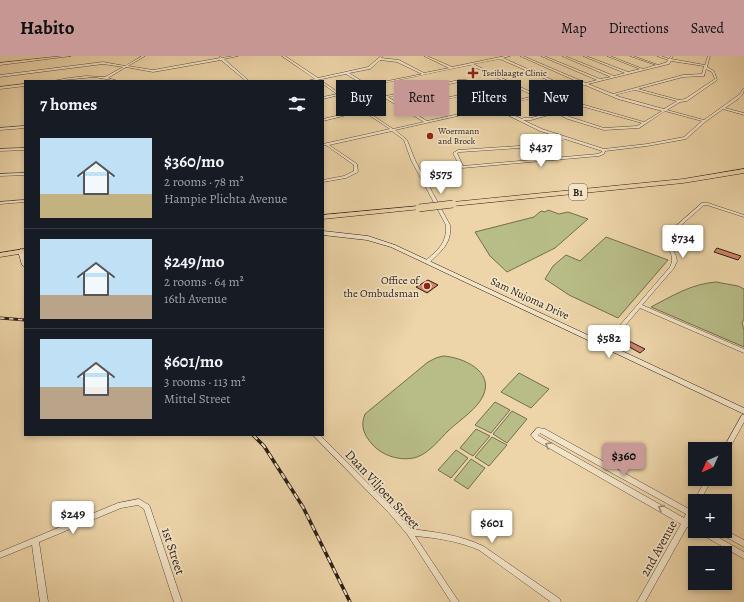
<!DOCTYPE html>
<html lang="en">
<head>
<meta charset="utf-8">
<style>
	:root { --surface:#171b24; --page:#242831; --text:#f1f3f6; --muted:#9ea1a6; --line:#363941; --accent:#c59692 }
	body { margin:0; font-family:Alegreya,serif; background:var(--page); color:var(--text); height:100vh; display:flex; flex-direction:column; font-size:15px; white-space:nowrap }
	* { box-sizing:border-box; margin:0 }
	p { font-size:13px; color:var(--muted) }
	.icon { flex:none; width:22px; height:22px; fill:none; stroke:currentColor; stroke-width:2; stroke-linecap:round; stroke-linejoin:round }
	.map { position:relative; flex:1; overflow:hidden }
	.drawer { position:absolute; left:24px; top:24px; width:300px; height:356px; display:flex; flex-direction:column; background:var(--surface); border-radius:0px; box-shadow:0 2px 6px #0003 }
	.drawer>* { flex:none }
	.banner { position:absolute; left:336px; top:24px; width:348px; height:36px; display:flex; gap:8px }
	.needle { width:26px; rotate:225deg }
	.tools { position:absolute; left:688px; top:386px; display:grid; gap:8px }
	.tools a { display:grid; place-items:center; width:44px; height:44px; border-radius:0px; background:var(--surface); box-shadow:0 2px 6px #0003; font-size:20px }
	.price { position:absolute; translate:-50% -34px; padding:0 9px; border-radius:4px; background:#fff; color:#222; font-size:13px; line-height:26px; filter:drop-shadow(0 1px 2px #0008) }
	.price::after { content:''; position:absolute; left:50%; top:24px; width:12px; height:9px; margin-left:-6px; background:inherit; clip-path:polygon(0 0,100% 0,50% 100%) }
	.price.selected { background:var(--accent); color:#111 }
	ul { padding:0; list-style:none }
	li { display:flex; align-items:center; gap:12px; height:100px; padding:0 16px }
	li+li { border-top:1px solid var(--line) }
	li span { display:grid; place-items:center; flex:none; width:112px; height:80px; border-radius:0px; color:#555 }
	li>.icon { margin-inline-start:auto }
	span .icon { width:48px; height:48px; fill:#fffc; stroke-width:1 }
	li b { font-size:17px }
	h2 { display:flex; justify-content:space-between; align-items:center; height:48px; padding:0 16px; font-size:17px }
	.chip { padding:0 14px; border-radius:0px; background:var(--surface); box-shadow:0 2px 6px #0003; font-size:14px; line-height:36px }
	.chip.selected { background:var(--accent); color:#111 }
	header { display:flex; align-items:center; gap:24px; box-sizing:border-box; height:56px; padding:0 20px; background:var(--accent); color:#111 }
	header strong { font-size:19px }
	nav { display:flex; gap:22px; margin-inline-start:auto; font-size:14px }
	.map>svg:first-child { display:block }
	.green { fill:#b8bd88; stroke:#726e50 }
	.building { fill:#d0846a; stroke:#2c1e17 }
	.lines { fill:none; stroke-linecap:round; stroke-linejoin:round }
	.minor-casing { stroke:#5c4c3c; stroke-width:1 }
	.secondary-casing { stroke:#2c1e17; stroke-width:1 }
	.trunk-casing { stroke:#2c1e17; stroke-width:1 }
	.minor { fill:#f3e4c7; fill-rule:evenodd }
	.secondary { fill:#f3e4c7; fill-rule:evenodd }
	.trunk { fill:#edd5a9; fill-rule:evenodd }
	.rail-far1-casing { stroke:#2c1e17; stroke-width:3 }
	.rail-casing { stroke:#2c1e17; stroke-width:3.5 }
	.rail-far1 { stroke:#f3e4c7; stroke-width:1.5; stroke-dasharray:4.5; stroke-linecap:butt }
	.rail { stroke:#f3e4c7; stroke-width:2; stroke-dasharray:6; stroke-linecap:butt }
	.trunk-bridge-casing { stroke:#2c1e17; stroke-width:8; stroke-linecap:butt }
	.trunk-bridge { stroke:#edd5a9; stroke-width:7 }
	.oneway { stroke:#998b78 }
	.poi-dot { fill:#8f2418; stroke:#f3e4c7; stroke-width:1.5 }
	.labels { text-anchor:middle; stroke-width:3.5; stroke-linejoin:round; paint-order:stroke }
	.far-poi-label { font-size:9px; fill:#2c1e17; stroke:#f3e4c7; text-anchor:start }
	.shield { fill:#f3e4c7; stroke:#68594c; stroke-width:1 }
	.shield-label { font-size:10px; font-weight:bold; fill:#2c1e17 }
	.poi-label { font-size:11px; fill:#2c1e17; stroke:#f3e4c7; text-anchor:end }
	.street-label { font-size:11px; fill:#2c1e17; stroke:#f3e4c7 }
	.near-street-label { font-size:13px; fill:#2c1e17; stroke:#f3e4c7 }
</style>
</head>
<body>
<header>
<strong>Habito</strong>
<nav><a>Map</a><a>Directions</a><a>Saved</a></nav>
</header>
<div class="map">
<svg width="744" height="546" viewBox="0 0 744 546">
	<rect width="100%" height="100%" fill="#edd5a9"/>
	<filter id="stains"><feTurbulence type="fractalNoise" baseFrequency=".005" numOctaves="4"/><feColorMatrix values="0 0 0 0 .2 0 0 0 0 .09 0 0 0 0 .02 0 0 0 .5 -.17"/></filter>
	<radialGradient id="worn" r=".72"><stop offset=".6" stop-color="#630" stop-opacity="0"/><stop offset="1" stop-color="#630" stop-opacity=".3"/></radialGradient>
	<path class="green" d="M548,154L559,158L568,156L588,163L555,192L507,216L490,200L475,176L534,161L541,155L545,156Z
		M606,181L668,204L618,262L569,239L545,223L553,210L566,199L580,205Z
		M716,226L738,230L744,233V263L742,267L744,274V291L651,251C672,240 691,228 716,226Z
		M443,300C462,301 495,315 483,340C477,353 460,364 449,374C440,383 429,397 417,401C402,406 382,400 372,388C364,379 360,370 365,358L428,306L436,302Z
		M519,317L549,333L531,352L501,336Z
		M495,346L510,354L491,377L475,369Z
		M512,355L527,363L507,387L493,378Z
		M476,373L490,380L473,400L460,392Z
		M492,381L507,389L489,410L475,401Z
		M456,394L468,402L451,422L438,414Z
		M471,403L485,412L468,433L454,424Z"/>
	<path class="building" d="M717,192L741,200L738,204L714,196Z
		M428,224L438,229L427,237L416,231Z
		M629,285L645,293L640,297L626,289Z"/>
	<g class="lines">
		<defs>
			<path id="minor" d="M63,0H71L0,9V7Z
				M142,0H145L128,10L153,14L220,2L219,1L220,0L222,2L233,0H238L224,3L249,25H246L221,4L153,16L126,11L108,22L118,25L94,21L53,25L69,22L86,20L105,21L123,11L103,8L0,21V19L103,6L125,10Z
				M282,0H285L318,22L368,11L381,0H383L381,2L399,4L424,17L449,12L424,0H427L452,11L505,0H510L503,2L568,31L583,28L520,0H523L586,27L597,24L541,0H544L600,23L611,21L562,0H565L614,20L625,17L583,0H586L628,16L640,13L607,0H610L643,13L656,9L630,0H633L658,9L667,6L668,4L657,0H661L669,3L671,0H673L671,3L705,9L708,0H710L707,11L714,15L717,24L687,45L680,46L667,54L704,64L740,38L743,33H744C744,42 731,47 725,52L744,57V59L723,53L705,66L686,83L647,90L605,95L604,98L599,100L462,112L460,111L453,97L458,94L549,88L562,82L540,75L493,52L395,74L407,84L415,104L450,169C452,188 441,195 429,207H425V205C438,194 447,187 446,169L411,104L404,84L392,75L329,89L357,108L358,116L346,122L323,126V124L344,120L354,115V109L326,89L323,90V88L390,73L363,55L323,65V63L361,54L339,39L323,43V41L337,38L323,28V26L393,73L424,66L346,18L312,25H307L315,23ZM500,3L566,32L537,39L473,8ZM380,4L397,6L422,18L368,29L349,17L370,13ZM671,5L704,10L702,18L683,19L613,38L588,28L669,8ZM470,9L510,28L486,33L466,24H459L386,40L370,30ZM706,13L712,16L715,23L685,43L679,44L638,33L683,21L704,20ZM459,26H465L482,34L404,51L388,41ZM512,29L534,40L473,55L427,65L406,52ZM585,29L618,43L662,55L644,66L581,48L531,62H523L522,63L496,51ZM635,34L677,45L664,53L620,41L615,39ZM581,50L642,67L637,70L604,72L570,61L559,56ZM665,55L702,65L684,81L647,88L604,93L542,73L523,64H531L556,57L568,63L604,74L639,72ZM565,83L602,95V96L598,98L463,110L457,97L460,96L550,90Z
				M25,28V30L0,33V31Z
				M25,70V72L0,74V72Z
				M25,92V94L0,95V93Z
				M25,117V119L0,120V118Z
				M25,144V146L0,148V146Z
				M702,147H708L744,159V161L707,149H704L671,178L669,187L676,200L677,205L674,212L642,249L744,293V297L640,252L607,291H603L602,290L603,289L670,211C675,201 670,196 665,187L668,177Z
				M742,359H744V366L727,397H725V393H723Z
				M537,372H539L545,373L689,453L693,447L694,446V445L695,443L706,423H712L700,445H695V463L692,462L689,465L695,468V475L687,471L645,546H637L681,468L535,384L531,379ZM540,377L686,458L684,462L539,380L538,379Z
				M313,379H320L393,453L411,473C436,476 460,479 483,490L560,543L561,546H551L479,494C458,485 437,482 415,480L459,546H451L407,478L389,457Z
				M139,443L149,449L150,451L182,546H174L144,453L138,449L121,452L39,486L48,546H40L32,489L0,502V496L118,447Z
				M725,474L744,484V491L719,477L718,475H725Z
				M698,475H707L744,496V503L699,477Z"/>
			<path id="secondary" d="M323,175L368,180L395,189L744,352V358L391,191L367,184L323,179Z
				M21,193L23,194L25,198V211L22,209L18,195Z"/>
			<path id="trunk" d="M744,113V117L683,127L453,150L450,148L453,146L683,123Z
				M419,150L421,151V153L323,163V159Z
				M25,193V197L0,201V197Z"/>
		</defs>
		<use href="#minor" class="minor-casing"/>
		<use href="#secondary" class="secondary-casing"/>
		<use href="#trunk" class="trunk-casing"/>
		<use href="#minor" class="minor"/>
		<use href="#secondary" class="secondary"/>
		<use href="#trunk" class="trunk"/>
		<defs>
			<path id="rail-far1" d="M0,262L25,264"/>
			<path id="rail" d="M253,379L264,390L303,451L350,546"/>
		</defs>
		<use href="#rail-far1" class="rail-far1-casing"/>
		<use href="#rail" class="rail-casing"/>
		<use href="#rail-far1" class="rail-far1"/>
		<use href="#rail" class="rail"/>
		<defs>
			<path id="trunk-bridge" d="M419,152L453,148"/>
		</defs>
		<use href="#trunk-bridge" class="trunk-bridge-casing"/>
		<use href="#trunk-bridge" class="trunk-bridge"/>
	</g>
	<defs><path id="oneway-chevron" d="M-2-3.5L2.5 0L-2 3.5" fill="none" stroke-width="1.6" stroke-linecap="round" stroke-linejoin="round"/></defs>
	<g class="oneway">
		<use href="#oneway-chevron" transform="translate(548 389) rotate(-151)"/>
		<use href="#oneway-chevron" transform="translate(661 452) rotate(-151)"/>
	</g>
	<g class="poi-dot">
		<path d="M471 11h4v4h4v4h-4v4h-4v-4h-4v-4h4z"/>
		<circle cx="430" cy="80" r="4"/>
		<circle cx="427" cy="230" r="4"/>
	</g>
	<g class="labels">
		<g class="far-poi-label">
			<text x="482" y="20">Tseiblaagte Clinic</text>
			<text x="438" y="78">Woermann<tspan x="438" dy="10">and Brock</tspan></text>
		</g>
		<rect class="shield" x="569" y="128" width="18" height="16" rx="3"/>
		<g class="shield-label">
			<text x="578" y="140">B1</text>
		</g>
		<g class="poi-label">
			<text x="419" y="228">Office of<tspan x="419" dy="13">the Ombudsman</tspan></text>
		</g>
		<g class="street-label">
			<text transform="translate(530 242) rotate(25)" y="4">Sam Nujoma Drive</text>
		</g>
		<g class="near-street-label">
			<text transform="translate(383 433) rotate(47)" y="5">Daan Viljoen Street</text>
			<text transform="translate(658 492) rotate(-61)" y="5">2nd Avenue</text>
			<text transform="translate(174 495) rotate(72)" y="5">1st Street</text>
		</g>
	</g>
	<rect width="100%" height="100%" filter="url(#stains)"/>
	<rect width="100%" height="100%" fill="url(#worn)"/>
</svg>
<div class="tools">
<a><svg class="needle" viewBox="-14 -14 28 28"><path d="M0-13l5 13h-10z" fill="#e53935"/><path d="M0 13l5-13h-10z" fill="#9ea1a6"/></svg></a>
<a>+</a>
<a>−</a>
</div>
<b class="price" style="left:541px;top:112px">$437</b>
<b class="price" style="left:441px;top:139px">$575</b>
<b class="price" style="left:683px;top:203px">$734</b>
<b class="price" style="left:609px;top:303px">$582</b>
<b class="price selected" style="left:624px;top:421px">$360</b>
<b class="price" style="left:73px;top:479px">$249</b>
<b class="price" style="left:492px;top:488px">$601</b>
<div class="banner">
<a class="chip">Buy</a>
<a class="chip selected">Rent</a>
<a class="chip">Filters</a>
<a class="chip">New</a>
</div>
<section class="drawer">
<h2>7 homes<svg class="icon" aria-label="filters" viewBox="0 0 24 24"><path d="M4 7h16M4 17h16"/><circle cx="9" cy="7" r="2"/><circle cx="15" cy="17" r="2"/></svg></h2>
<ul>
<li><span style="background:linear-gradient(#bfe0f5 70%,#c2b280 0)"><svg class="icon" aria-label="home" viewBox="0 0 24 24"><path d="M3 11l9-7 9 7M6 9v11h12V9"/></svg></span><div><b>$360/mo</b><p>2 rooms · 78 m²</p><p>Hampie Plichta Avenue</p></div></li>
<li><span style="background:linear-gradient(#bfe0f5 70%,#b9a48a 0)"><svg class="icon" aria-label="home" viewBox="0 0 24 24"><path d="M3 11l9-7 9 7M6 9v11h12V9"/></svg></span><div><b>$249/mo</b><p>2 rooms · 64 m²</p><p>16th Avenue</p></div></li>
<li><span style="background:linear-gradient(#bfe0f5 60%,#b9a48a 0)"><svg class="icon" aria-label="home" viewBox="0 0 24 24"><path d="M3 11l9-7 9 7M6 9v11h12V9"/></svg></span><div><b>$601/mo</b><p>3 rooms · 113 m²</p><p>Mittel Street</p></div></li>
</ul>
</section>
</div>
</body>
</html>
